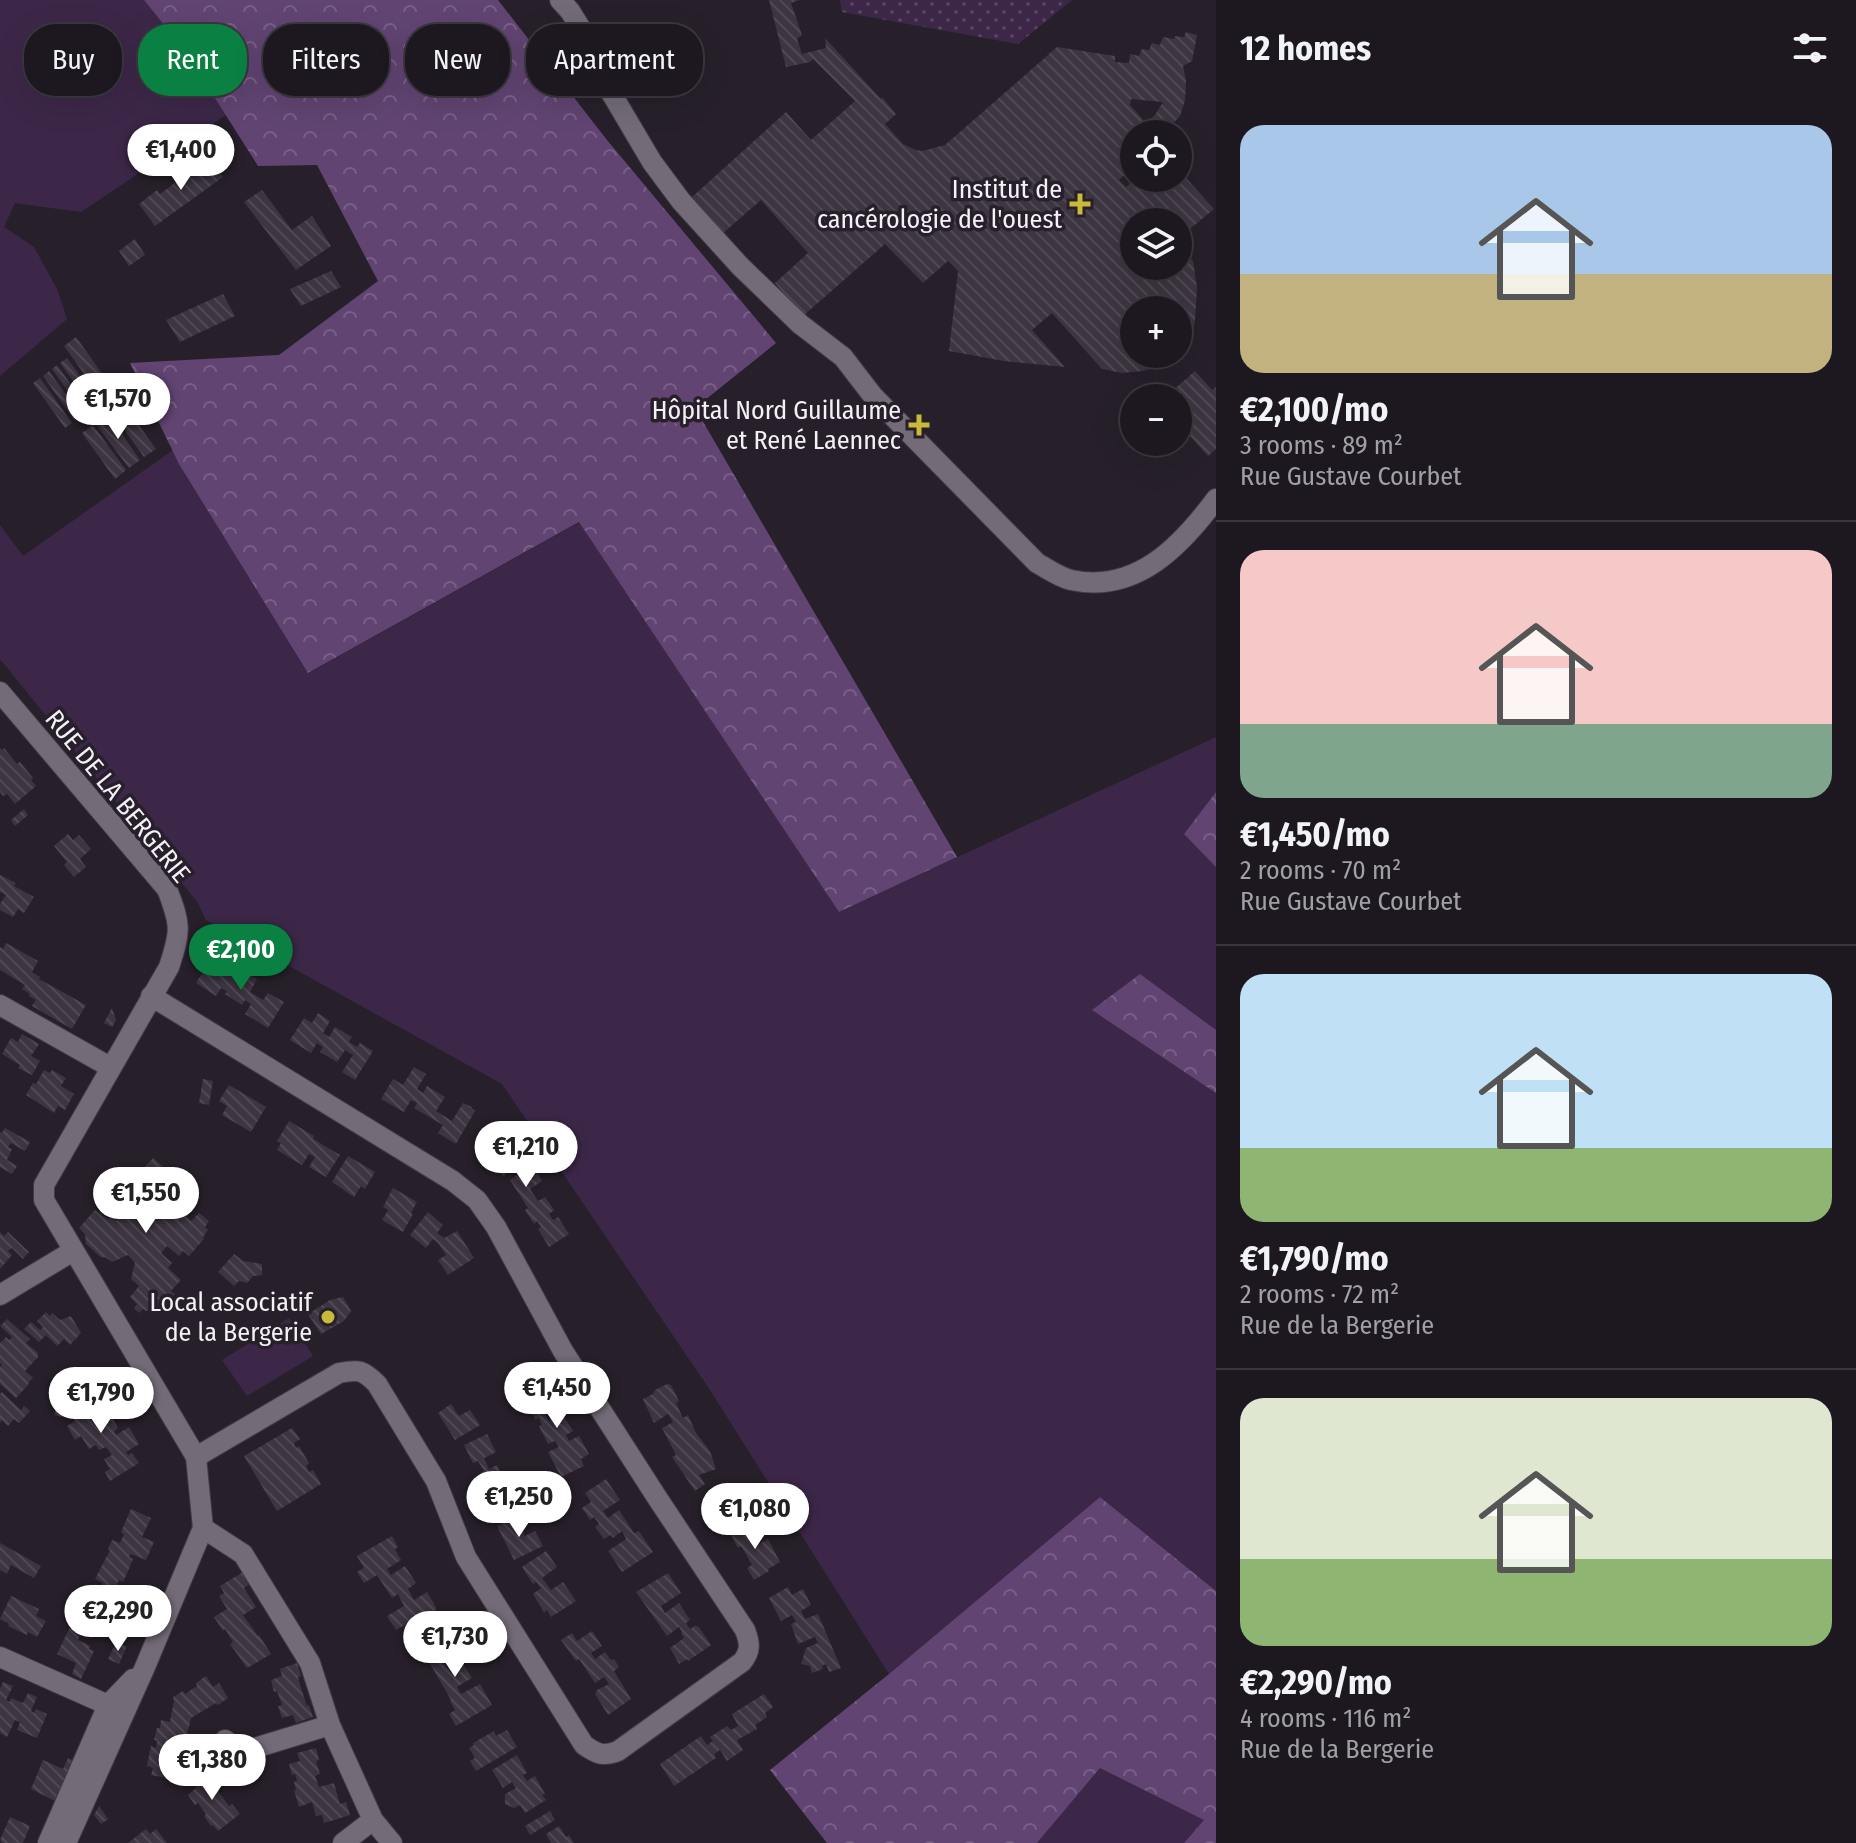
<!DOCTYPE html>
<html lang="en">
<head>
<meta charset="utf-8">
<style>
	:root { --surface:#1d1820; --page:#2a252d; --text:#f1f3f6; --muted:#a0a0a5; --line:#3b373e; --accent:#0b8043 }
	body { margin:0; font-family:"Fira Sans Condensed",sans-serif; background:var(--page); color:var(--text); height:100vh; display:flex; flex-direction:column; font-size:30px; white-space:nowrap }
	* { box-sizing:border-box; margin:0 }
	p { font-size:26px; color:var(--muted) }
	.icon { flex:none; width:44px; height:44px; fill:none; stroke:currentColor; stroke-width:2; stroke-linecap:round; stroke-linejoin:round }
	.map { position:relative; flex:1; overflow:hidden }
	.details { display:flex; flex-direction:column; background:var(--surface); width:640px }
	.details>* { flex:none }
	.top-card { position:absolute; left:24px; top:24px; width:760px; height:72px; display:flex; gap:16px }
	.controls { position:absolute; left:1120px; top:120px; display:grid; gap:16px }
	.controls a { display:grid; place-items:center; width:72px; height:72px; border-radius:50%; background:var(--surface); box-shadow:0 8px 32px #0002,0 0 0 2px var(--line); font-size:40px }
	.price { position:absolute; translate:-50% -68px; padding:0 18px; border-radius:28px; background:#fff; color:#222; font-size:26px; line-height:52px; filter:drop-shadow(0 2px 4px #0008) }
	.price::after { content:''; position:absolute; left:50%; top:48px; width:24px; height:18px; margin-left:-12px; background:inherit; clip-path:polygon(0 0,100% 0,50% 100%) }
	.price.current { background:var(--accent); color:#fff }
	ul { padding:0; list-style:none }
	li { display:grid; align-content:center; gap:16px; height:424px; padding:0 24px }
	li+li { border-top:2px solid var(--line) }
	li span { display:grid; place-items:center; height:248px; border-radius:24px; color:#555 }
	li>.icon { margin-inline-start:auto }
	span .icon { width:144px; height:144px; fill:#fffc; stroke-width:1 }
	li b { font-size:34px }
	h2 { display:flex; justify-content:space-between; align-items:center; height:96px; padding:0 24px; font-size:34px }
	.pill { padding:0 28px; border-radius:32px; background:var(--surface); box-shadow:0 8px 32px #0002,0 0 0 2px var(--line); font-size:28px; line-height:72px }
	.pill.current { background:var(--accent); color:#fff }
	main { display:flex; flex:1; min-height:0 }
	.map>svg:first-child { display:block }
	.grass { fill:#3c2748 }
	.forest { fill:url(#forest-crowns) }
	.park { fill:url(#park-dots) }
	.building { fill:url(#building-back-hatch); fill-rule:evenodd }
	.lines { fill:none; stroke-linecap:round; stroke-linejoin:round }
	.street-casing { stroke:#423c46; stroke-width:22 }
	.street { stroke:#746b79; stroke-width:20 }
	.poi-dot { fill:#c9ba3a; stroke:#27202b; stroke-width:3 }
	.labels { text-anchor:middle; stroke-width:7; stroke-linejoin:round; paint-order:stroke }
	.poi-label { font-size:26px; fill:#f5f0f8; stroke:#27202b; text-anchor:end }
	.street-label { font-size:26px; fill:#f5f0f8; stroke:#27202b }
</style>
</head>
<body>
<main>
<div class="map">
<svg width="1216" height="1843" viewBox="0 0 1216 1843">
	<defs>
		<pattern id="forest-crowns" width="20" height="18" patternUnits="userSpaceOnUse" patternTransform="scale(2)"><rect width="20" height="18" fill="#614472"/><path d="M2 6a3 3 0 1 1 6 0M12 15a3 3 0 1 1 6 0" fill="none" stroke="#785f87"/></pattern>
		<pattern id="park-dots" width="8" height="8" patternUnits="userSpaceOnUse" patternTransform="scale(2)"><rect width="8" height="8" fill="#3c2748"/><path d="M2 2h.1M6 6h.1" fill="none" stroke="#594763" stroke-width="1.8" stroke-linecap="round"/></pattern>
		<pattern id="building-back-hatch" width="6" height="6" patternUnits="userSpaceOnUse" patternTransform="scale(2)"><rect width="6" height="6" fill="#3d3541"/><path d="M-1 5l2 2M0 0l6 6M5-1l2 2" fill="none" stroke="#504954"/></pattern>
	</defs>
	<rect width="100%" height="100%" fill="#27202b"/>
	<path class="grass" d="M0,0H144L185,51L226,115L81,212L15,203L4,227L34,247L57,289L67,319L0,376Z
		M173,450L309,673L580,522L839,912L1216,737V1591L1100,1497L889,1674L710,1390L502,1084L206,920L198,903L0,659V525L23,556Z
		M289,1318L313,1356L247,1396L222,1360Z
		M1100,1768L1205,1820L1184,1843H1037Z"/>
	<path class="forest" d="M144,0H498L607,140L776,343L695,408L957,857L839,912L579,522L308,673L179,464L130,363L279,355L378,281L317,165L258,166L185,51Z
		M1216,792V867L1184,834Z
		M1140,974L1216,1030V1093L1092,1010Z
		M1100,1497L1216,1591V1843H1184L1204,1820L1100,1768L1037,1843H827L770,1770L889,1674Z"/>
	<path class="park" d="M840,0H1072L1018,44L842,12Z"/>
	<path class="building" d="M769,0H800L791,3L802,35L797,39L802,54L826,48L825,38L881,99L882,97L896,114L885,124L903,144L916,150L922,151L945,145L1057,47L1115,56V62L1129,63L1130,54L1139,56L1142,49L1149,50L1152,43L1160,45L1163,37L1174,39L1175,36L1184,37L1186,32L1197,35L1192,61L1183,66L1186,81L1185,100L1180,116L1168,129L1171,134H1134V167L1119,180L1126,187L1136,178H1178V169L1214,209L1178,239V222H1134V266H1178V245L1193,261L1197,288L1195,320L1193,331L1184,347L1178,353V310H1134V354H1177L1159,366L1143,371L1122,373L1102,369L1052,313L1032,330L1065,367L1004,361L949,351L958,271L948,261L923,283L885,244L803,316L775,283L808,253L761,200L722,234L692,197L786,112L811,140L855,101L813,59L810,62L786,67ZM1131,99L1163,102L1155,115L1146,123L1130,105Z
		M207,156L223,177L155,226L139,204L157,190L160,194L192,170L191,167Z
		M262,190L292,230L312,216L331,246L296,270L244,202Z
		M135,239L145,255L129,266L119,251Z
		M331,271L341,287L301,306L290,289Z
		M223,294L235,316L180,342L166,320Z
		M76,337L156,449L144,457L64,346Z
		M67,358L100,403L93,408L60,363Z
		M57,365L90,411L85,415L52,369Z
		M49,371L82,417L75,421L43,376Z
		M1195,371L1212,390L1216,387V449L1208,456L1178,423V398H1164Z
		M40,378L72,423L65,428L33,383Z
		M108,414L140,460L129,468L95,423Z
		M93,425L126,470L115,479L82,433Z
		M0,748L2,750L4,748L17,764L20,762L33,778L31,780L36,786L15,804L7,794L3,796L0,792Z
		M24,809L28,815L15,826L11,820Z
		M68,834L73,840L79,835L91,849L80,859L86,867L74,877L64,865L67,862L54,846Z
		M0,875L16,883L14,886L34,897L24,913L18,909L13,917L0,910V904L6,895L0,892Z
		M6,943L38,961L32,972L40,977L39,979L86,1005L72,1029L32,1006L36,1000L29,996L30,994L22,989L25,985L0,970V947L3,949Z
		M245,962L250,964L245,972L257,979L250,992L263,1000L268,993L284,1002L268,1028L245,1014L251,1004L245,1000L242,1005L225,994L227,991L221,988L216,996L196,983L207,966L215,971L220,964L231,970L229,973L235,977Z
		M112,1008L116,1020L112,1027L104,1023Z
		M318,1013L330,1021L323,1033L329,1037L335,1027L352,1037L349,1042L357,1047L360,1043L373,1051L355,1080L342,1072L353,1055L345,1050L337,1062L320,1052L323,1047L317,1043L311,1053L290,1040L304,1018L312,1023Z
		M22,1034L39,1044L31,1056L40,1061L32,1075L18,1068L20,1065L2,1054L11,1038L18,1042Z
		M414,1067L426,1074L417,1089L423,1093L427,1086L445,1097L436,1111L452,1121L463,1103L472,1107L471,1108L475,1111L456,1144L438,1133L443,1125L414,1108L417,1103L411,1100L404,1112L381,1099L393,1079L403,1085Z
		M44,1070L50,1073L52,1070L66,1078L61,1086L74,1094L65,1110L58,1106L54,1113L26,1095L33,1083L36,1084Z
		M203,1079L213,1081L209,1105L199,1103Z
		M229,1085L266,1107L251,1132L222,1115L227,1106L219,1101Z
		M289,1121L314,1136L313,1139L340,1155L326,1177L309,1167L315,1157L309,1154L302,1165L277,1150L281,1143L277,1141Z
		M5,1128L30,1142L25,1151L11,1143L8,1147L12,1149L7,1160L17,1166L12,1174L0,1167V1132L2,1133Z
		M501,1138L521,1156L519,1158L529,1167L532,1165L542,1181L530,1189L538,1201L545,1197L554,1210L549,1214L553,1220L558,1217L569,1234L549,1247L538,1229L541,1227L537,1221L534,1224L525,1210L528,1208L510,1180L522,1172L514,1165L504,1176L478,1153L489,1142L494,1146Z
		M348,1156L375,1172L365,1189L361,1186L354,1197L332,1182Z
		M153,1158L171,1173L156,1191L157,1197L169,1208L175,1207L183,1198L192,1206L184,1215L191,1221L199,1213L209,1221L205,1227L208,1230L203,1237L204,1239L189,1256L183,1251L179,1256L167,1246L161,1253L172,1263L168,1268L181,1280L171,1291L175,1294L165,1306L146,1311L143,1309L139,1313L134,1308L137,1304L130,1297L139,1286L131,1279L135,1262L128,1255L112,1262L105,1257L102,1258L86,1244L85,1234L79,1228L95,1210L108,1219L110,1216L116,1221L124,1210L118,1206L121,1203L109,1191L124,1175L133,1181Z
		M393,1188L417,1202L411,1213L413,1214L403,1232L382,1220L388,1210L383,1207Z
		M428,1212L443,1225L437,1233L444,1238L457,1231L474,1258L448,1275L438,1260L446,1255L438,1243L433,1239L426,1248L410,1235Z
		M0,1232L4,1236L8,1232L29,1252L23,1259L12,1248L8,1251L12,1255L0,1269Z
		M234,1254L243,1261L262,1264V1275L253,1276L247,1283L239,1281L234,1286L218,1272Z
		M343,1297L351,1311L344,1321L321,1334L308,1314L330,1300Z
		M46,1312L50,1316L52,1313L60,1320L71,1316L81,1333L70,1345L64,1339L57,1346L46,1335L39,1342L24,1329L31,1322L40,1330L43,1327L37,1321Z
		M7,1319L30,1339L26,1343L38,1353V1357L25,1371L33,1378L29,1382L28,1385L16,1398L0,1384V1367L2,1365L0,1363V1343L6,1337L9,1340L12,1337L0,1326Z
		M548,1379L562,1406L545,1414L549,1421L562,1414L573,1431L566,1435L569,1441L579,1436L589,1454L581,1459L584,1466L561,1477L548,1452L559,1447L555,1441L548,1444L539,1426L542,1425L539,1418L535,1420L526,1397L536,1392L533,1387Z
		M667,1384L671,1385L679,1401L676,1403L683,1418L688,1415L696,1433L710,1451L716,1469L699,1475L705,1484L695,1491L672,1457L676,1455L662,1428L673,1422L668,1414L654,1423L643,1399L653,1394L655,1390Z
		M2,1392L21,1410L24,1406L30,1411L19,1423L14,1419L8,1426L2,1420L0,1423V1394Z
		M64,1396L70,1407L86,1398L96,1415L107,1409L118,1428L114,1431L116,1435L129,1427L139,1444L126,1452L128,1455L132,1453L139,1463L110,1481L105,1472L110,1469L104,1459L112,1455L106,1447L99,1450L96,1445L89,1449L81,1436L75,1440L67,1426L75,1421L70,1412L62,1417L54,1415L58,1401Z
		M451,1404L459,1416L470,1410L480,1425L455,1440L438,1413Z
		M292,1428L300,1439L294,1443L296,1448L299,1446L309,1463L306,1466L309,1472L313,1470L321,1484L277,1511L244,1456Z
		M487,1434L496,1452L484,1458L489,1469L497,1465L510,1493L527,1485L532,1496L509,1508L504,1499L490,1506L476,1480L482,1477L480,1473L484,1471L478,1461L473,1463L464,1445Z
		M606,1479L620,1500L603,1511L608,1518L619,1510L634,1533L639,1531L653,1552L622,1572L608,1551L626,1539L622,1531L613,1538L611,1535L604,1539L595,1527L599,1524L594,1517L590,1520L582,1508L591,1502L585,1493Z
		M738,1493L748,1507L721,1525L711,1511Z
		M131,1509L151,1518L142,1537L154,1542L146,1560L131,1554L129,1557L133,1559L128,1571L123,1582L119,1580L117,1584L132,1591L128,1600L117,1595L112,1606L108,1605L107,1609L121,1615L117,1625L89,1612L91,1608L84,1604L94,1584L100,1587L103,1583L95,1579L110,1550L108,1549L112,1540L120,1543L124,1534L121,1532Z
		M515,1517L525,1536L535,1531L543,1546L514,1560L497,1526Z
		M748,1522L751,1529L755,1527L760,1535L751,1541L754,1547L768,1539L780,1562L768,1569L769,1571L754,1580L747,1568L752,1565L741,1546L738,1548L730,1533Z
		M392,1536L398,1547L395,1549L401,1560L387,1569L391,1575L405,1566L416,1583L408,1589L414,1600L427,1592L437,1609L406,1628L405,1625L396,1630L387,1616L404,1606L398,1594L392,1598L377,1575L364,1583L357,1572L364,1568L357,1556Z
		M0,1543L41,1566L34,1578L11,1565L7,1574L0,1570Z
		M546,1551L557,1567L542,1578L551,1590L563,1582L576,1601L551,1617L547,1610L544,1612L533,1594L541,1588L536,1582L533,1584L522,1567Z
		M243,1572L250,1584L244,1588L256,1607L243,1615L258,1636L259,1635L271,1654L247,1668L230,1644L233,1642L225,1629L223,1631L214,1617L227,1609L219,1596L224,1593L220,1586Z
		M668,1573L681,1593L661,1606L665,1613L679,1603L690,1620L686,1623L690,1629L696,1625L697,1627L698,1626L711,1645L688,1661L687,1659L679,1664L670,1648L684,1638L681,1633L682,1632L679,1627L667,1636L636,1592Z
		M788,1587L792,1595L803,1589L811,1605L801,1611L805,1619L818,1614L841,1668L829,1672L826,1664L822,1666L823,1669L812,1673L810,1666L801,1664L806,1648L818,1643L815,1637L798,1644L791,1624L796,1622L792,1615L781,1621L769,1598Z
		M11,1596L39,1609L36,1616L46,1621L37,1637L28,1632L27,1635L8,1626L9,1624L0,1619Z
		M70,1627L81,1632L78,1640L90,1646L89,1649L94,1651L81,1679L72,1674L76,1663L57,1654Z
		M449,1631L461,1652L444,1663L448,1669L461,1661L472,1678L457,1687L461,1694L480,1684L492,1705L456,1726L449,1714L455,1710L450,1701L451,1700L421,1648L431,1641L432,1644L436,1641L435,1639Z
		M592,1631L602,1646L591,1653L595,1659L605,1652L611,1660L614,1659L619,1667L614,1671L631,1699L608,1715L595,1694L597,1690L609,1684L604,1677L595,1683L579,1659L576,1661L561,1640L572,1633L577,1641Z
		M116,1642L127,1646L119,1664L108,1659Z
		M297,1663L301,1676L298,1677L302,1691L307,1706L309,1705L313,1717L296,1723L293,1715L282,1718L278,1706L282,1705L277,1691L274,1692L271,1680L282,1676L280,1669Z
		M206,1676L213,1687L219,1683L228,1698L218,1705L216,1703L191,1718L186,1739H183L180,1752H177L174,1766L180,1767L177,1780L151,1775L153,1768L147,1766L151,1746L156,1748L157,1741L154,1740L157,1728H160L161,1720L170,1722L174,1701L173,1697L183,1691L185,1694L197,1686L196,1683Z
		M3,1682L13,1686L6,1700L10,1702L11,1698L23,1703L28,1693L37,1697L31,1711L34,1713L36,1709L47,1714L37,1738L17,1730L20,1722L15,1720L7,1737L0,1733V1689Z
		M764,1694L773,1707L765,1713L767,1717L755,1725L757,1729L737,1740L743,1750L727,1761L720,1750L714,1754L716,1758L674,1786L660,1764L701,1736L707,1745L713,1741L710,1737L727,1726L731,1730L738,1726L732,1714Z
		M507,1730L517,1747L476,1771L470,1761L475,1758L469,1748L474,1745L473,1743L494,1731L496,1736Z
		M316,1748L319,1760L316,1761L320,1774L315,1776L319,1787L334,1783L340,1804L346,1802L350,1815L324,1823L322,1815L316,1816L312,1802L299,1807L294,1790H296L294,1782L297,1781L295,1774L292,1775L289,1764L300,1761L297,1753Z
		M517,1755L527,1773L523,1775L527,1781L535,1776L545,1794L542,1795L546,1800L525,1813L520,1805L514,1808L505,1804V1794L516,1788L512,1782L503,1788L492,1770Z
		M68,1758L77,1762L59,1803L31,1789L43,1760L63,1769Z
		M207,1770L215,1780L212,1783L229,1806L232,1804L240,1814L218,1831L213,1825L211,1826L204,1816L206,1814L198,1803L195,1805L188,1795L197,1787L192,1781Z
		M99,1806L108,1819L101,1824L94,1815Z
		M550,1811L555,1820L530,1835L525,1826Z
		M10,1817L30,1826L23,1843H2L0,1840Z
		M559,1826L566,1837L569,1835L574,1843H551L546,1834Z
		M146,1829L150,1834L156,1829L167,1843H128Z"/>
	<g class="lines">
		<defs>
			<path id="street" d="M560,0L570,11L586,37L610,91L652,162L681,201L740,266L800,324L843,357L873,396L1037,563C1048,569 1059,577 1071,580C1136,594 1181,546 1216,499
				M0,692L167,889C181,925 181,931 169,967L44,1185V1200L196,1457L203,1528L145,1667L66,1843
				M151,996L453,1181L477,1200L496,1227L563,1351L656,1496L745,1630C750,1643 751,1651 742,1662L618,1751C603,1757 597,1754 584,1745L466,1557L436,1481L377,1384C363,1370 359,1369 339,1373L196,1457
				M0,1005L110,1067
				M0,1295L73,1251
				M203,1528L243,1554L310,1663L330,1725L373,1820L392,1843
				M0,1657L108,1705
				M225,1740L242,1752L330,1725
				M48,1843L108,1705L133,1679
				M343,1843L373,1820"/>
		</defs>
		<use href="#street" class="street-casing"/>
		<use href="#street" class="street"/>
	</g>
	<g class="poi-dot">
		<path d="M1076 192h8v8h8v8h-8v8h-8v-8h-8v-8h8z"/>
		<path d="M915 413h8v8h8v8h-8v8h-8v-8h-8v-8h8z"/>
		<circle cx="328" cy="1317" r="8"/>
	</g>
	<g class="labels">
		<g class="poi-label">
			<text x="1062" y="198">Institut de<tspan x="1062" dy="30">cancérologie de l'ouest</tspan></text>
			<text x="901" y="419">Hôpital Nord Guillaume<tspan x="901" dy="30">et René Laennec</tspan></text>
			<text x="312" y="1311">Local associatif<tspan x="312" dy="30">de la Bergerie</tspan></text>
		</g>
		<g class="street-label">
			<text transform="translate(118 796) rotate(51)" y="9">RUE DE LA BERGERIE</text>
		</g>
	</g>
</svg>
<div class="controls">
<a><svg class="icon" aria-label="locate" viewBox="0 0 24 24"><circle cx="12" cy="12" r="6"/><path d="M12 2v4M12 18v4M2 12h4M18 12h4"/></svg></a>
<a><svg class="icon" aria-label="layers" viewBox="0 0 24 24"><path d="M12 4l9 5-9 5-9-5zM3 14l9 5 9-5"/></svg></a>
<a>+</a>
<a>−</a>
</div>
<b class="price" style="left:181px;top:192px">€1,400</b>
<b class="price" style="left:118px;top:441px">€1,570</b>
<b class="price current" style="left:241px;top:992px">€2,100</b>
<b class="price" style="left:526px;top:1189px">€1,210</b>
<b class="price" style="left:146px;top:1235px">€1,550</b>
<b class="price" style="left:557px;top:1430px">€1,450</b>
<b class="price" style="left:101px;top:1435px">€1,790</b>
<b class="price" style="left:519px;top:1539px">€1,250</b>
<b class="price" style="left:755px;top:1551px">€1,080</b>
<b class="price" style="left:118px;top:1653px">€2,290</b>
<b class="price" style="left:455px;top:1679px">€1,730</b>
<b class="price" style="left:212px;top:1802px">€1,380</b>
<div class="top-card">
<a class="pill">Buy</a>
<a class="pill current">Rent</a>
<a class="pill">Filters</a>
<a class="pill">New</a>
<a class="pill">Apartment</a>
</div>
</div>
<section class="details">
<h2>12 homes<svg class="icon" aria-label="filters" viewBox="0 0 24 24"><path d="M4 7h16M4 17h16"/><circle cx="9" cy="7" r="2"/><circle cx="15" cy="17" r="2"/></svg></h2>
<ul>
<li><span style="background:linear-gradient(#a9c7e8 60%,#c2b280 0)"><svg class="icon" aria-label="home" viewBox="0 0 24 24"><path d="M3 11l9-7 9 7M6 9v11h12V9"/></svg></span><div><b>€2,100/mo</b><p>3 rooms · 89 m²</p><p>Rue Gustave Courbet</p></div></li>
<li><span style="background:linear-gradient(#f6c9c9 70%,#7fa58c 0)"><svg class="icon" aria-label="home" viewBox="0 0 24 24"><path d="M3 11l9-7 9 7M6 9v11h12V9"/></svg></span><div><b>€1,450/mo</b><p>2 rooms · 70 m²</p><p>Rue Gustave Courbet</p></div></li>
<li><span style="background:linear-gradient(#bfe0f5 70%,#8fb573 0)"><svg class="icon" aria-label="home" viewBox="0 0 24 24"><path d="M3 11l9-7 9 7M6 9v11h12V9"/></svg></span><div><b>€1,790/mo</b><p>2 rooms · 72 m²</p><p>Rue de la Bergerie</p></div></li>
<li><span style="background:linear-gradient(#dfe7d0 65%,#8fb573 0)"><svg class="icon" aria-label="home" viewBox="0 0 24 24"><path d="M3 11l9-7 9 7M6 9v11h12V9"/></svg></span><div><b>€2,290/mo</b><p>4 rooms · 116 m²</p><p>Rue de la Bergerie</p></div></li>
</ul>
</section>
</main>
</body>
</html>
